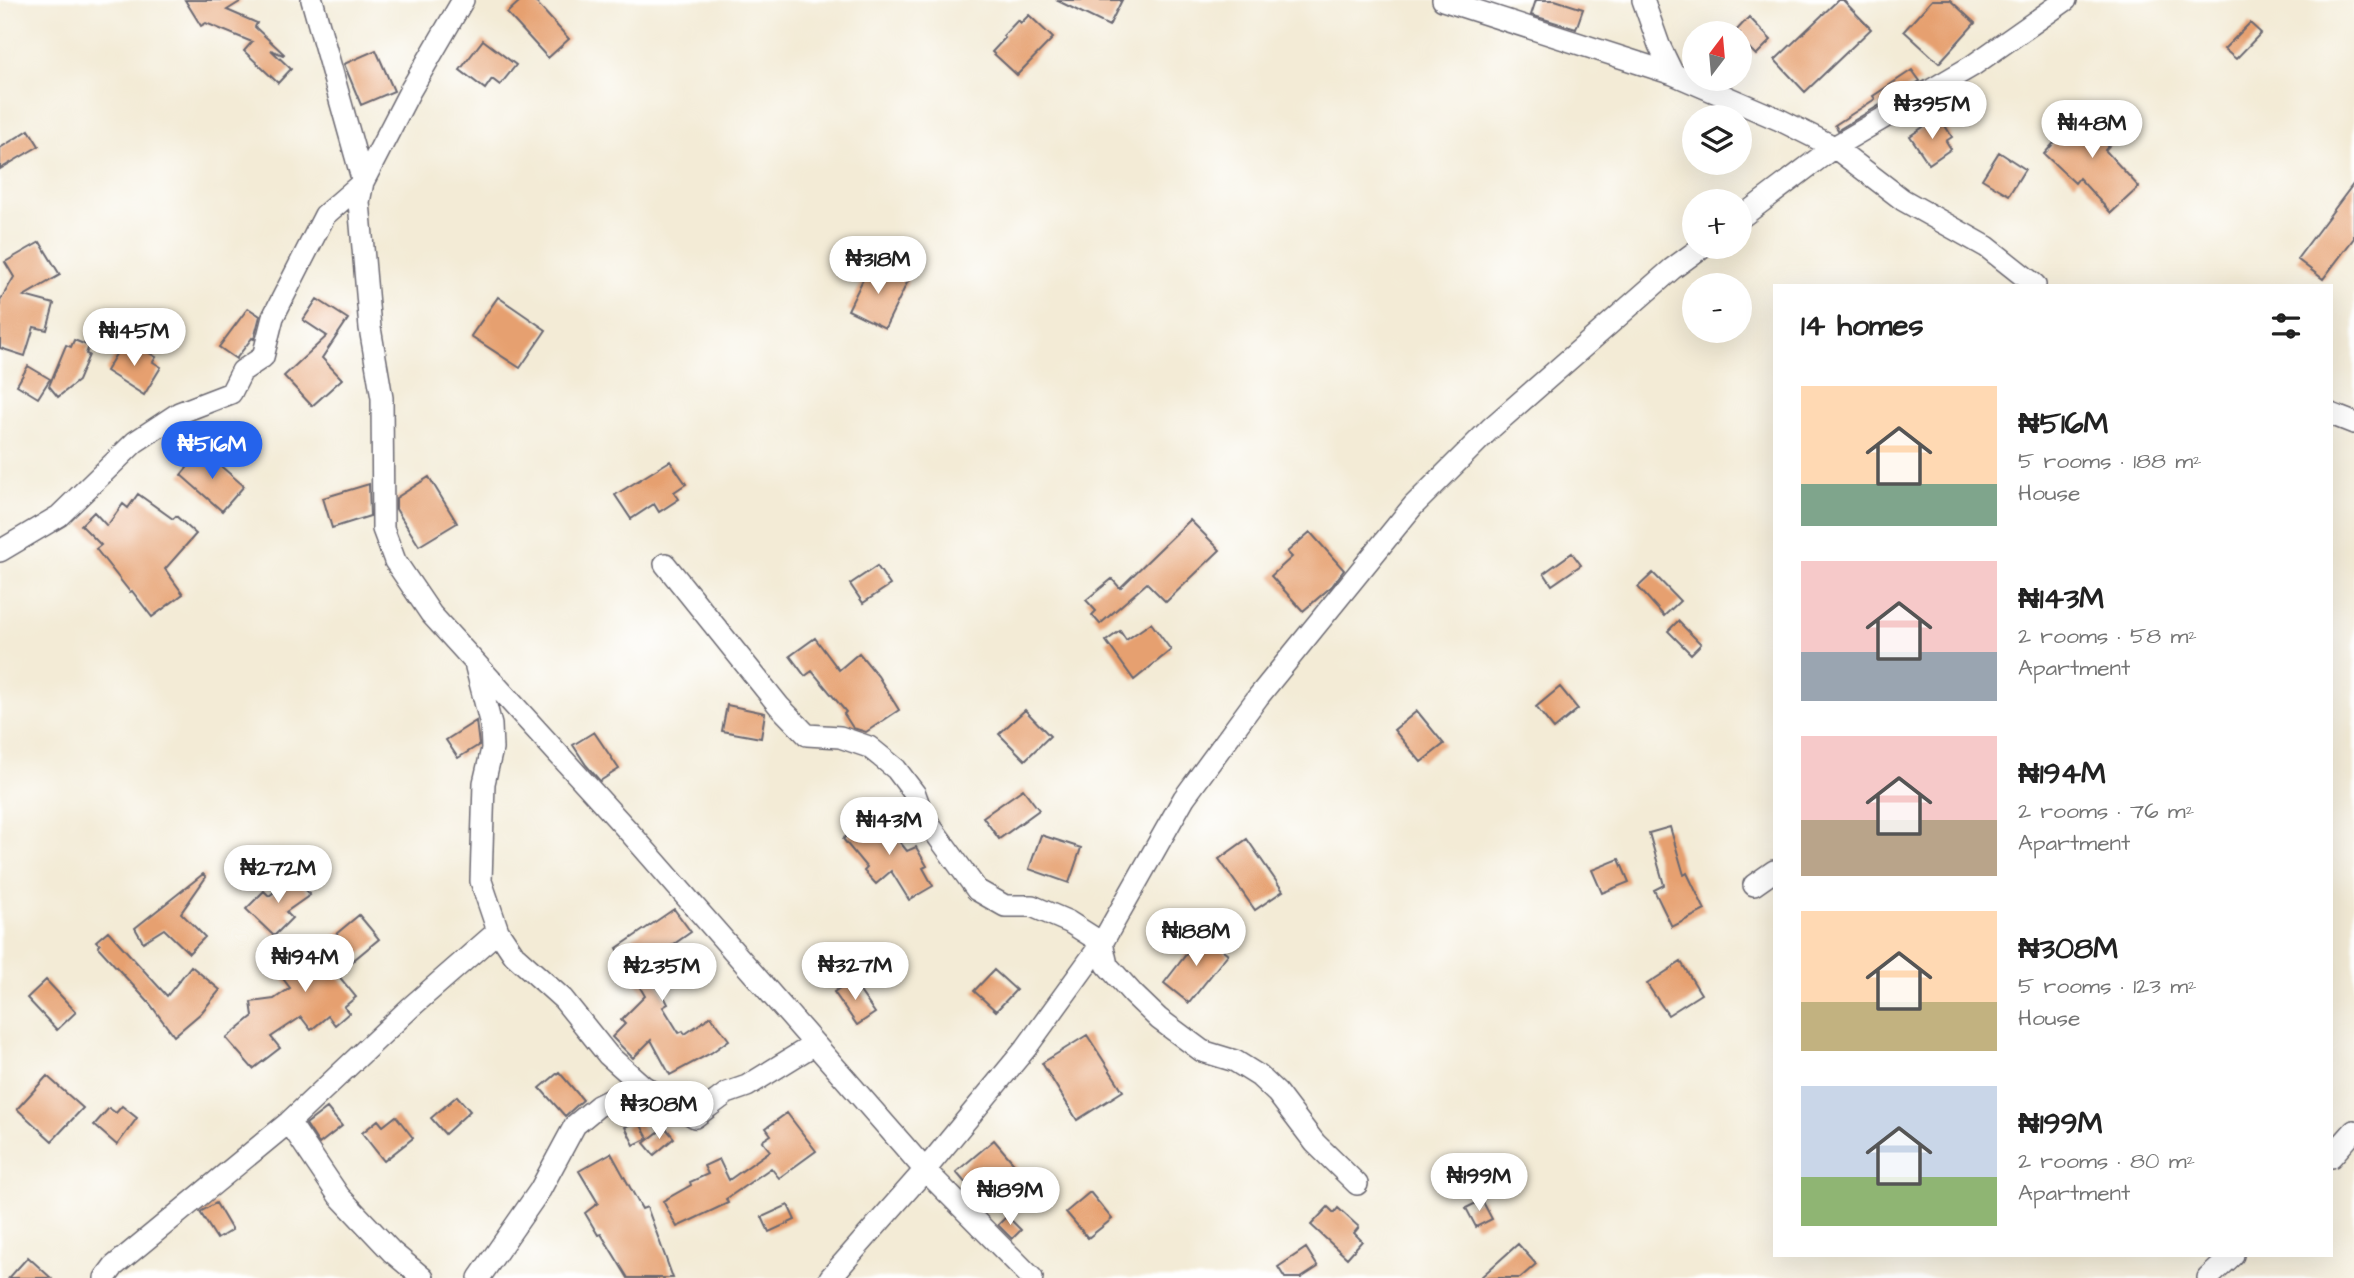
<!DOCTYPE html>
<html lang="en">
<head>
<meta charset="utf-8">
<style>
	:root { --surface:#fff; --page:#f6f6f6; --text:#222; --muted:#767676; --accent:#2563eb }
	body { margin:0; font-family:"Architects Daughter",sans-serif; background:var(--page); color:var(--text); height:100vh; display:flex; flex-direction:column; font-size:26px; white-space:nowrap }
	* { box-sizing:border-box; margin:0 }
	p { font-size:23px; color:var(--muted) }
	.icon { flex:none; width:38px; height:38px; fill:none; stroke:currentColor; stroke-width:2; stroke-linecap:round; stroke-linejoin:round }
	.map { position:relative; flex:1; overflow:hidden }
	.panel { position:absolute; left:1773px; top:284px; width:560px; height:973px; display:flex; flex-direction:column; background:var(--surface); border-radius:0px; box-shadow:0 7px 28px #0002 }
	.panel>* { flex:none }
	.needle { width:46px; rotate:16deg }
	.controls { position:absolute; left:1682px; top:21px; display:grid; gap:14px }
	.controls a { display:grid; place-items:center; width:70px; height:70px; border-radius:50%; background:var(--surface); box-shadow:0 7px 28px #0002; font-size:35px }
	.price { position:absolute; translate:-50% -60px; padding:0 16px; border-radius:24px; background:#fff; color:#222; font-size:23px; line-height:46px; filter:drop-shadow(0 2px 4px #0008) }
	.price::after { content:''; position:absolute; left:50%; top:42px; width:21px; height:16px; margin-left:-10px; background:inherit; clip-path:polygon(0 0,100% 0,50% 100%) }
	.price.current { background:var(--accent); color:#fff }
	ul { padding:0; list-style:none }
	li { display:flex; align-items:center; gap:21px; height:175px; padding:0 28px }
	li span { display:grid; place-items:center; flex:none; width:196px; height:140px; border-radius:0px; color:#555 }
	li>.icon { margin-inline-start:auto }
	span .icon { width:84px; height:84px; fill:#fffc; stroke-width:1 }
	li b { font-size:30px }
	h2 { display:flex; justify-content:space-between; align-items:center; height:84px; padding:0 28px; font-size:30px }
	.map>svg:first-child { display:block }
	.building { fill:#e6a06f }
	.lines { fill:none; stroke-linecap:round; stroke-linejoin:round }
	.minor-casing { stroke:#6b6871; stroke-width:24 }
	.minor { stroke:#fff; stroke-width:21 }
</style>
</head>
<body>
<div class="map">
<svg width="2354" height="1278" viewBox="0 0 2354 1278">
	<rect width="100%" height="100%" fill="#fff"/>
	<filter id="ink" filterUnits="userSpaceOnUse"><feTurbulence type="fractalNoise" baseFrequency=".0143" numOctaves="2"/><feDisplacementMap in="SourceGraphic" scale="14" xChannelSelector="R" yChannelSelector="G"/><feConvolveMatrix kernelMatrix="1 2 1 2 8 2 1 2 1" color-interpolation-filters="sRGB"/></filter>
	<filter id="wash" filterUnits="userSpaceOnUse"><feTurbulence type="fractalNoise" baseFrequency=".00686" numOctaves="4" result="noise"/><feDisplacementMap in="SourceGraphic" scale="28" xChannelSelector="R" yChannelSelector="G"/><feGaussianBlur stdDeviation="1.57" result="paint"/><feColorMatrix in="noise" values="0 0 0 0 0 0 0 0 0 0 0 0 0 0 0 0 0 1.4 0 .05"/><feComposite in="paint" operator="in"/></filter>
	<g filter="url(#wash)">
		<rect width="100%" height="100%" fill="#f3ebd6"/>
		<g id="blocks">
			<path class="building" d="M185,0H243L227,10L257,23L255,27L284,54L283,55L271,50L291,69L278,83L244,51L252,42L206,23L201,26Z
				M521,0H534L569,39L548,58L507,13Z
				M1056,0H1122L1109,26Z
				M1536,0H1555L1583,9L1576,29L1531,15Z
				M1838,0H1843L1871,29L1805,92L1775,60Z
				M1932,0H1950L1975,23L1939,63L1904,31Z
				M1029,15L1053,38L1017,75L992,52L1005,38L1003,36L1018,20L1021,23Z
				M1749,17L1771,40L1756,55L1740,39V33H1734Z
				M2250,23L2261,33L2236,59L2224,49Z
				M483,40L516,65L500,85L492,79L485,89L460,70Z
				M376,50L394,91L361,105L344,64Z
				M1912,70L1920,81L1838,130L1835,125L1875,99L1873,96Z
				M2086,107L2118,136L2105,150L2139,187L2111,213L2079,178L2075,183L2044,154Z
				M1932,121L1937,129L1944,124L1952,137L1946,141L1951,149L1929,164L1910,136Z
				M29,130L39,146L0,169V148Z
				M1999,152L2025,169L2009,195L1982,179Z
				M2354,183V238L2323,279L2297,259Z
				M40,242L60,275L24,296L54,304L47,330L34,327L25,356L0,348V301L14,277L5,262Z
				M871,263L908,281L885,328L848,310Z
				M498,297L546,330L520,368L471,336Z
				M317,299L348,319L322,358L342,379L312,406L284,376L327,336L303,320Z
				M248,308L260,316L254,339L252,338L236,359L219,347Z
				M74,340L89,346L86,354L89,355L78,381L58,397L49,386L66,345L71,347Z
				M122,344L135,352L138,347L156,357L153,362L161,367L144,395L106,371Z
				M28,366L50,379L38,398L17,385Z
				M202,450L244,486L222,511L181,475Z
				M670,461L686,484L674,492L679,499L659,512L654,504L631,519L615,495Z
				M429,477L457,523L419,546L396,509V498Z
				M369,484L370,516L332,528L323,498Z
				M138,494L173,519L176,516L196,534L165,569L183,594L152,617L132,591L130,592L96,549L101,545L81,525L94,512L107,526L123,504L128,508Z
				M1190,520L1220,550L1166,602L1147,583L1100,624L1092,615L1096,611L1086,600L1112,579L1120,588Z
				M1310,532L1344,570L1332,586L1303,611L1271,576L1292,557L1287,552Z
				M1572,553L1581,565L1552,585L1544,573Z
				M877,566L890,585L863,603L850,584Z
				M1653,573L1680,601L1664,616L1638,587Z
				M1678,621L1701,644L1691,654L1668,631Z
				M1151,623L1171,650L1134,680L1106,641L1120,631L1126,640Z
				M815,638L839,670L859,653L878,676L899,710L866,732L853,728L844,714L846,712L812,671L805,676L790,656Z
				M1560,687L1578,709L1554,729L1536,707Z
				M727,705L765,713L761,738L722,731Z
				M1025,710L1050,736L1025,760L999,734Z
				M1417,711L1444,744L1421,762L1394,730Z
				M476,721L479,745L458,758L446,740Z
				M594,732L619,769L600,781L586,765L573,745Z
				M1023,789L1039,810L999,839L983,817Z
				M876,813L907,851L916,847L927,866L923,868L933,886L909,900L891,871L876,884L864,871L867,868L843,839Z
				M1670,827L1684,875L1687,873L1705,910L1672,927L1654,890L1664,885L1649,833Z
				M1041,835L1081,848L1069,883L1029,869Z
				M1247,839L1283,891L1255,910L1219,859Z
				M1619,859L1629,882L1602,893L1592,870Z
				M203,874L206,877L181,913L205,937L189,953L164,929L143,942L135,928Z
				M295,876L310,895L286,912L292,918L274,936L246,909L264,891L269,896Z
				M674,909L691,932L647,963L668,1004L663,1007L679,1033L683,1031L685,1034L711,1016L729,1040L711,1053L670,1075L651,1040L633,1058L612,1037L625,1024L621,1020L645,996L617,948Z
				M359,915L379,939L337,974L356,997L344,1007L349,1013L335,1025L328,1016L311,1030L301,1017L271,1037L280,1048L253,1069L226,1038L253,1016L251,1002L274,999L290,988L281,976L310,952L312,954Z
				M108,931L167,996L191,966L220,990L201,1013L174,1036L150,1004L98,947L100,945L96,941Z
				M1202,934L1228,954L1189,1003L1164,983Z
				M1681,962L1701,994L1668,1015L1647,984Z
				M994,970L1016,990L996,1011L974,991Z
				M46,980L76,1012L57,1030L27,998Z
				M852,980L875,1013L857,1025L834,992Z
				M1087,1035L1123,1091L1077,1120L1042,1063Z
				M559,1072L583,1100L565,1116L540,1088Z
				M47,1076L83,1108L52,1141L17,1109Z
				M457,1096L470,1111L445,1134L431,1118Z
				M122,1106L137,1118L117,1145L94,1125L109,1108L116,1113Z
				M327,1108L342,1126L319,1144L306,1124Z
				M787,1113L816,1151L779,1178L771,1168L726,1199L728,1203L677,1227L663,1201L691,1185L690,1182L708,1174L704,1166L719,1159L729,1180L770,1151L762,1141L771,1135L766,1128Z
				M396,1116L413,1138L384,1161L362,1133L378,1120L383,1126Z
				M638,1120L648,1138L634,1145L625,1127Z
				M665,1127L674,1138L654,1155L644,1143Z
				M994,1140L1017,1167L979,1199L956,1172Z
				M611,1153L642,1209L647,1207L673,1278H628L601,1234L598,1235L585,1213L598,1203L579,1171Z
				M1090,1192L1112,1219L1088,1238L1066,1212Z
				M1482,1200L1492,1219L1476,1227L1466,1208Z
				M216,1203L232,1230L217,1239L200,1212Z
				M788,1205L795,1220L769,1232L762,1217Z
				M1328,1207L1334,1213L1338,1208L1359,1227L1354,1233L1362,1241L1347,1258L1311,1225Z
				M1007,1216L1021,1230L1012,1239L998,1225Z
				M1518,1244L1536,1264L1520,1278H1480Z
				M1306,1248L1318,1267L1301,1278H1285L1278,1267Z
				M28,1257L51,1278H9Z"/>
		</g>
	</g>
	<g filter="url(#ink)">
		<use href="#blocks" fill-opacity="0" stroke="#6b6871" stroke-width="2"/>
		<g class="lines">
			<defs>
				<path id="minor" d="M312,0L363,182
					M463,0L410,91L363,182L359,202L370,328L382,398L383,529L395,561L431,614L632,835L925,1170L1032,1278
					M1443,0L1673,74L1780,120L1834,147L1903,200L1987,247L2035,285
					M1643,0L1659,45L1673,74
					M1740,218L1834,147L1972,66L2066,0
					M2331,414L2354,423
					M0,551L59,516L135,442L179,413L231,393L242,371L263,357L273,317L325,215L363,182
					M665,564L779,706L807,735L840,737L869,747L896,769L915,794L923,816L977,890L1005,906H1032L1069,922L1102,943L1107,965L1133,994L1159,1019L1202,1051L1235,1061L1259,1076L1277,1093L1315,1143L1357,1184
					M476,667L491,725L492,749L484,783L481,881L498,931L514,955L563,999L608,1055L643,1086L695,1117L727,1093L747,1086L815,1044
					M1754,885L1774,871
					M289,1122L339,1196L392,1252L423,1278
					M2331,1157L2354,1131
					M105,1278L114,1266L289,1122L411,1007L498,931
					M479,1278L540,1190L575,1125L598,1106L634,1088L643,1086
					M830,1278L925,1170L1026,1048L1102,943L1184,798L1258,697L1413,506L1491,428L1672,269L1702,247
					M2208,1278L2233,1255"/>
			</defs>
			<use href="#minor" class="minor-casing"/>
			<use href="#minor" class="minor"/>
		</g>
	</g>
</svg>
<div class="controls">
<a><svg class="needle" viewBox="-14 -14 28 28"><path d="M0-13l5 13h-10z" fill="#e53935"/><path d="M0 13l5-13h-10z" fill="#767676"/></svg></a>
<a><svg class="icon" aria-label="layers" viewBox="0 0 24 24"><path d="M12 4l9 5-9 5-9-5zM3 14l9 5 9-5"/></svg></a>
<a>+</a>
<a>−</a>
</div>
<b class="price" style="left:1932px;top:141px">₦395M</b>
<b class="price" style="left:2092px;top:160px">₦148M</b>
<b class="price" style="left:878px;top:296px">₦318M</b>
<b class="price" style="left:134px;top:368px">₦145M</b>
<b class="price current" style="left:212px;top:481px">₦516M</b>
<b class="price" style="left:889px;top:857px">₦143M</b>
<b class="price" style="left:278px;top:905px">₦272M</b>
<b class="price" style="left:1196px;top:968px">₦188M</b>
<b class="price" style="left:305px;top:994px">₦194M</b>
<b class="price" style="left:855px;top:1002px">₦327M</b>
<b class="price" style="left:662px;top:1003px">₦235M</b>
<b class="price" style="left:659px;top:1141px">₦308M</b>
<b class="price" style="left:1479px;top:1213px">₦199M</b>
<b class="price" style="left:1010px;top:1227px">₦189M</b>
<section class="panel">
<h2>14 homes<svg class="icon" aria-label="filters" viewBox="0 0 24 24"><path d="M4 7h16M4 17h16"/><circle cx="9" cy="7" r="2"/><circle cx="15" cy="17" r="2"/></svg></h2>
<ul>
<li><span style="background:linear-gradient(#ffd9b3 70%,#7fa58c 0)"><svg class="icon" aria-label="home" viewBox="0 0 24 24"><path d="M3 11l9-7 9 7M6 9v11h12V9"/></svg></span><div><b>₦516M</b><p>5 rooms · 188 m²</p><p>House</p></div></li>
<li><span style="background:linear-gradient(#f6c9c9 65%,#9aa5b1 0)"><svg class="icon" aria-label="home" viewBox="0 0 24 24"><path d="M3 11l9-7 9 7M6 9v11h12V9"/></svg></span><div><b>₦143M</b><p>2 rooms · 58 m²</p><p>Apartment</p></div></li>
<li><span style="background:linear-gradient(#f6c9c9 60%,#b9a48a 0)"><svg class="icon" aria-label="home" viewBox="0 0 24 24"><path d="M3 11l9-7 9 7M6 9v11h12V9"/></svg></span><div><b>₦194M</b><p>2 rooms · 76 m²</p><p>Apartment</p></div></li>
<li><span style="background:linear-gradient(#ffd9b3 65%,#c2b280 0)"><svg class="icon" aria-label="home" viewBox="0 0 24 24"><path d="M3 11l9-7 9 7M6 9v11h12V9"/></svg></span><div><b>₦308M</b><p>5 rooms · 123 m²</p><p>House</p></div></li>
<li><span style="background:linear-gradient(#c9d6e8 65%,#8fb573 0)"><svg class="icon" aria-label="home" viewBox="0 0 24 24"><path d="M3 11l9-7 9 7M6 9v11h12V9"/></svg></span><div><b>₦199M</b><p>2 rooms · 80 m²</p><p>Apartment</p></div></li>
</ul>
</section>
</div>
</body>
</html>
